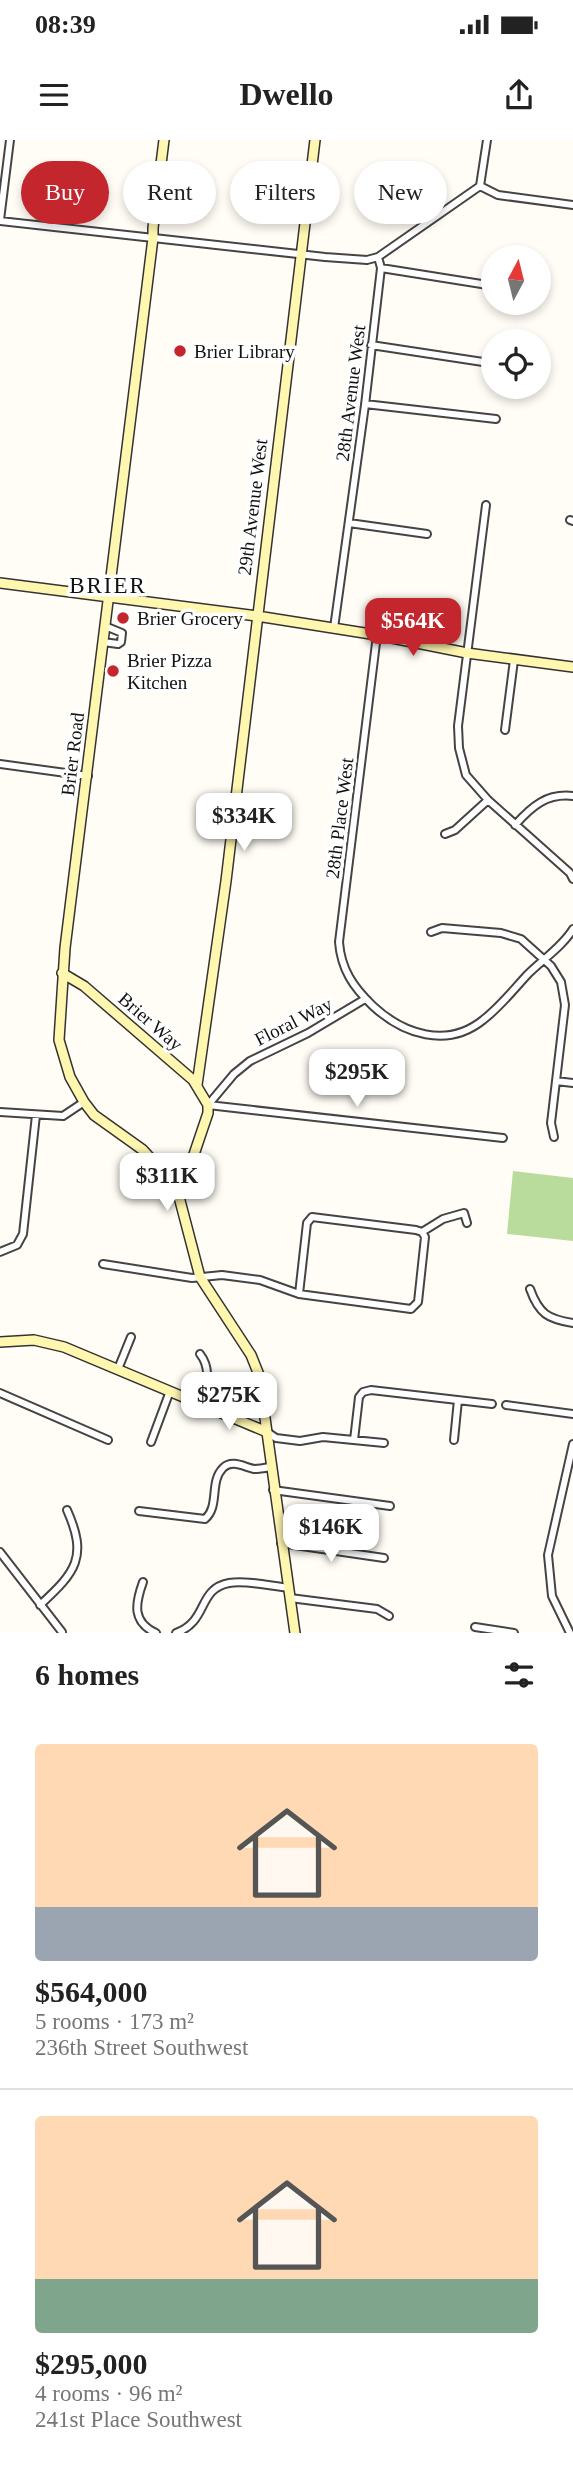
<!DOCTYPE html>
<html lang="en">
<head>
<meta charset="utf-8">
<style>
	:root { --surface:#fff; --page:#f6f6f6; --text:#222; --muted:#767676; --line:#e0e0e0; --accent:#c4262e }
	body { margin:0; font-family:Georgia,serif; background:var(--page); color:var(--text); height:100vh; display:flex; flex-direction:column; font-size:26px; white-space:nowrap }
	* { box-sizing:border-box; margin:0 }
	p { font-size:23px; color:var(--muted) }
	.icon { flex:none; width:38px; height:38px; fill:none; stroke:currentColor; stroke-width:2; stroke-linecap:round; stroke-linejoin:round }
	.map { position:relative; height:1493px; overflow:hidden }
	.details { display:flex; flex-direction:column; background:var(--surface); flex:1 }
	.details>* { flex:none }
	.banner { position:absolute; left:21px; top:21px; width:532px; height:63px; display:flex; gap:14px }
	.needle { width:46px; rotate:7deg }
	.fabs { position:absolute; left:481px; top:105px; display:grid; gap:14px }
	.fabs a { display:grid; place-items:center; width:70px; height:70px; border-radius:50%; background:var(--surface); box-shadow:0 4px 10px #0003; font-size:35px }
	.price { position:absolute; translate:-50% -60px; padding:0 16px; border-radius:14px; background:#fff; color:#222; font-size:23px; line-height:46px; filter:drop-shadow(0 2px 4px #0008) }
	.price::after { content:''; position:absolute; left:50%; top:42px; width:21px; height:16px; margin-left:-10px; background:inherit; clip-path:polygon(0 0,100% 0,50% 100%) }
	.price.selected { background:var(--accent); color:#fff }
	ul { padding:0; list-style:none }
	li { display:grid; align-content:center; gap:14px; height:371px; padding:0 35px }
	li+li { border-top:2px solid var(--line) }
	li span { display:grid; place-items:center; height:217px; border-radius:7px; color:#555 }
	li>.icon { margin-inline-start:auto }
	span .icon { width:126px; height:126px; fill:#fffc; stroke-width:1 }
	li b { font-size:30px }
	h2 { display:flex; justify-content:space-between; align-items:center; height:84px; padding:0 35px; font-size:30px }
	.chip { padding:0 24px; border-radius:32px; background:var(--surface); box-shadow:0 4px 10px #0003; font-size:24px; line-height:63px }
	.chip.selected { background:var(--accent); color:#fff }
	.status { display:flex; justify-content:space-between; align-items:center; height:49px; padding:0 35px; background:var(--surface); direction:ltr }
	.status svg { height:19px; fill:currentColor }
	header { display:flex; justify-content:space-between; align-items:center; height:91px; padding:0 35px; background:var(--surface); font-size:32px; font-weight:800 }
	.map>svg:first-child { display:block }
	.forest { fill:#b9dc9c }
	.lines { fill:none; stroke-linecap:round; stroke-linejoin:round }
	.street-casing { stroke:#444; stroke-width:10 }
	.secondary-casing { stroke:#333; stroke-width:12 }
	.street { stroke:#fff; stroke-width:6 }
	.secondary { stroke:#fff6b0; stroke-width:9 }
	.poi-dot { fill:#c4262e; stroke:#fff; stroke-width:2.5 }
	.labels { text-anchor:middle; stroke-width:7; stroke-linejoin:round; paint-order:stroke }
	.poi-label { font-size:19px; fill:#111; stroke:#fff; text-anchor:start }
	.street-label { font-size:19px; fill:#111; stroke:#fff }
	.quarter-label { font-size:23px; letter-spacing:2px; fill:#111; stroke:#fff }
</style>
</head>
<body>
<div class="status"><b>08:39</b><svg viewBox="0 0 49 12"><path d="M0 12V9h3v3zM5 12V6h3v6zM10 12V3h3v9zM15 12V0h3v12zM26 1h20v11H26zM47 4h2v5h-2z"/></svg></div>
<header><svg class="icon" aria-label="menu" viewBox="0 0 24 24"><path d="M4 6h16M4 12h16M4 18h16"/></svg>Dwello<svg class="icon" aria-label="share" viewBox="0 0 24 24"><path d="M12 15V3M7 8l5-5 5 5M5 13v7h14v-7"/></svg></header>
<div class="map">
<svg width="573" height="1493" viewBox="0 0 573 1493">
	<rect width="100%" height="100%" fill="#fffdf5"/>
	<path class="forest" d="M513,1031L573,1038V1101L507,1094Z"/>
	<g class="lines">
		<defs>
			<path id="street" d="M480,46L498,55L573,65
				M480,46L487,0
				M0,80L10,0
				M0,81L325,117L367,120L378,117L381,128L494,146
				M378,117L480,46
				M371,205L483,222L493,215
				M365,264L496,279
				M486,365L458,586L459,608L466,635L488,660L570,733L573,739
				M570,380L573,381
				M349,383L427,394
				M334,488L365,265L381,128
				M377,495L339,802C341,829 353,847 373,866C403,894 447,909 483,880C500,867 514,849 528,834C542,820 563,806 573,789
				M103,502L118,504L121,502L122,493L105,486
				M505,590L514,520
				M0,624L88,636
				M515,685C532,666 547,653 573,656
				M445,694L455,690L488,660
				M431,792L442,788L501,793L521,799L551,826L561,842L565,865L551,983L554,997
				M556,941L573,943
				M208,965L503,998
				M208,965L234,934L250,921L308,893L365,859
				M0,972L63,976L84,962
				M422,1092L443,1079L464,1073L467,1083
				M0,1112L17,1105L23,1094L36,975
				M103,1124L192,1138L222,1135L260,1140L299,1154L411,1169L418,1162L425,1097L422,1092
				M530,1149C539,1174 548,1179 573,1183
				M299,1154L307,1083L312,1077L416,1090L422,1092
				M200,1214C212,1229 206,1247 203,1265
				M118,1229L131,1197
				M0,1253L108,1300
				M506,1265L573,1274
				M267,1292L276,1298L300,1301L323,1297L384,1303
				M354,1300L359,1257L363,1252L371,1250L492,1264
				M454,1300L458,1260
				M151,1302L170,1251
				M273,1350L390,1366
				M139,1371L205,1379C220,1366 209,1342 223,1328C232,1319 244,1327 254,1329C260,1329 265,1328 270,1327
				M281,1403L384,1418
				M0,1412L62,1492
				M143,1442C135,1464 132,1482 156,1493
				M290,1458L377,1469L389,1476
				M40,1465C76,1432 88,1417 67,1370
				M475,1487L514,1493
				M176,1493C209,1481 197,1449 229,1443C247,1440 270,1446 289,1448
				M570,1493L552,1456L548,1415L573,1304"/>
			<path id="secondary" d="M164,0L153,88V98L65,808L59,900L70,937L84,962L94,975L143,1010L163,1032L178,1053L200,1137L251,1215L259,1235L295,1493
				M0,443L257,476L377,495L467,513L573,527
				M62,833L84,846L193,940L208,965V973L186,1038L178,1053
				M197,945L226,741L315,0
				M0,1202L34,1200L64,1207L267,1292"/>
		</defs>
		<use href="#street" class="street-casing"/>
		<use href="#secondary" class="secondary-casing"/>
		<use href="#street" class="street"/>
		<use href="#secondary" class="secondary"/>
	</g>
	<g class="poi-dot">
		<circle cx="180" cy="211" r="7"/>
		<circle cx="123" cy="478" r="7"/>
		<circle cx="113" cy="531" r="7"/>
	</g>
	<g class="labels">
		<g class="poi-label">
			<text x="194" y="218">Brier Library</text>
			<text x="137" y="485">Brier Grocery</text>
			<text x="127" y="527">Brier Pizza<tspan x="127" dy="22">Kitchen</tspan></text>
		</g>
		<g class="street-label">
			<text transform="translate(350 253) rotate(-83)" y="7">28th Avenue West</text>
			<text transform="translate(252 367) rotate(-83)" y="7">29th Avenue West</text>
			<text transform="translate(72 614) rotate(-83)" y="7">Brier Road</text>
			<text transform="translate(339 678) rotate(-83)" y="7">28th Place West</text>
			<text transform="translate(151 881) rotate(41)" y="7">Brier Way</text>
			<text transform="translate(293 881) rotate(-27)" y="7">Floral Way</text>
		</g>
		<g class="quarter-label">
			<text x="108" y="453">BRIER</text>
		</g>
	</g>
</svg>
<div class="fabs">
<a><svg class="needle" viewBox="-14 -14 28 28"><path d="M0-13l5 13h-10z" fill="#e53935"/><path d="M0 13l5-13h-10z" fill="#767676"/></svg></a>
<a><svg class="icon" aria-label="locate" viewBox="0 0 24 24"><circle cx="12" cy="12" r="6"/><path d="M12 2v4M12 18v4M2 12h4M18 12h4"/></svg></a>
</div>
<b class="price selected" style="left:413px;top:518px">$564K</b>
<b class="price" style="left:244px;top:713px">$334K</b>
<b class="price" style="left:357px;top:969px">$295K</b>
<b class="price" style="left:167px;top:1073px">$311K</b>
<b class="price" style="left:229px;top:1292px">$275K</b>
<b class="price" style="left:331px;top:1424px">$146K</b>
<div class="banner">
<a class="chip selected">Buy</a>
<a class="chip">Rent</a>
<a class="chip">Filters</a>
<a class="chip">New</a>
</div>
</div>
<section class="details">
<h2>6 homes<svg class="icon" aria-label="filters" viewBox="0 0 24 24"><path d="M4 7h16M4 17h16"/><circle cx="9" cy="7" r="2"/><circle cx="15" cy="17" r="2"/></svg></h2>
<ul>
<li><span style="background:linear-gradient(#ffd9b3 75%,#9aa5b1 0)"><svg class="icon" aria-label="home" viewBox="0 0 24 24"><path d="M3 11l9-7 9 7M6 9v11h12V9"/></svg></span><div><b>$564,000</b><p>5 rooms · 173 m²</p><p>236th Street Southwest</p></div></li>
<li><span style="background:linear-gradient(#ffd9b3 75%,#7fa58c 0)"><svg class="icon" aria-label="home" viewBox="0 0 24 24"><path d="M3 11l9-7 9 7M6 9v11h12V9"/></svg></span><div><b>$295,000</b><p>4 rooms · 96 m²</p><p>241st Place Southwest</p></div></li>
</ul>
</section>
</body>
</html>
